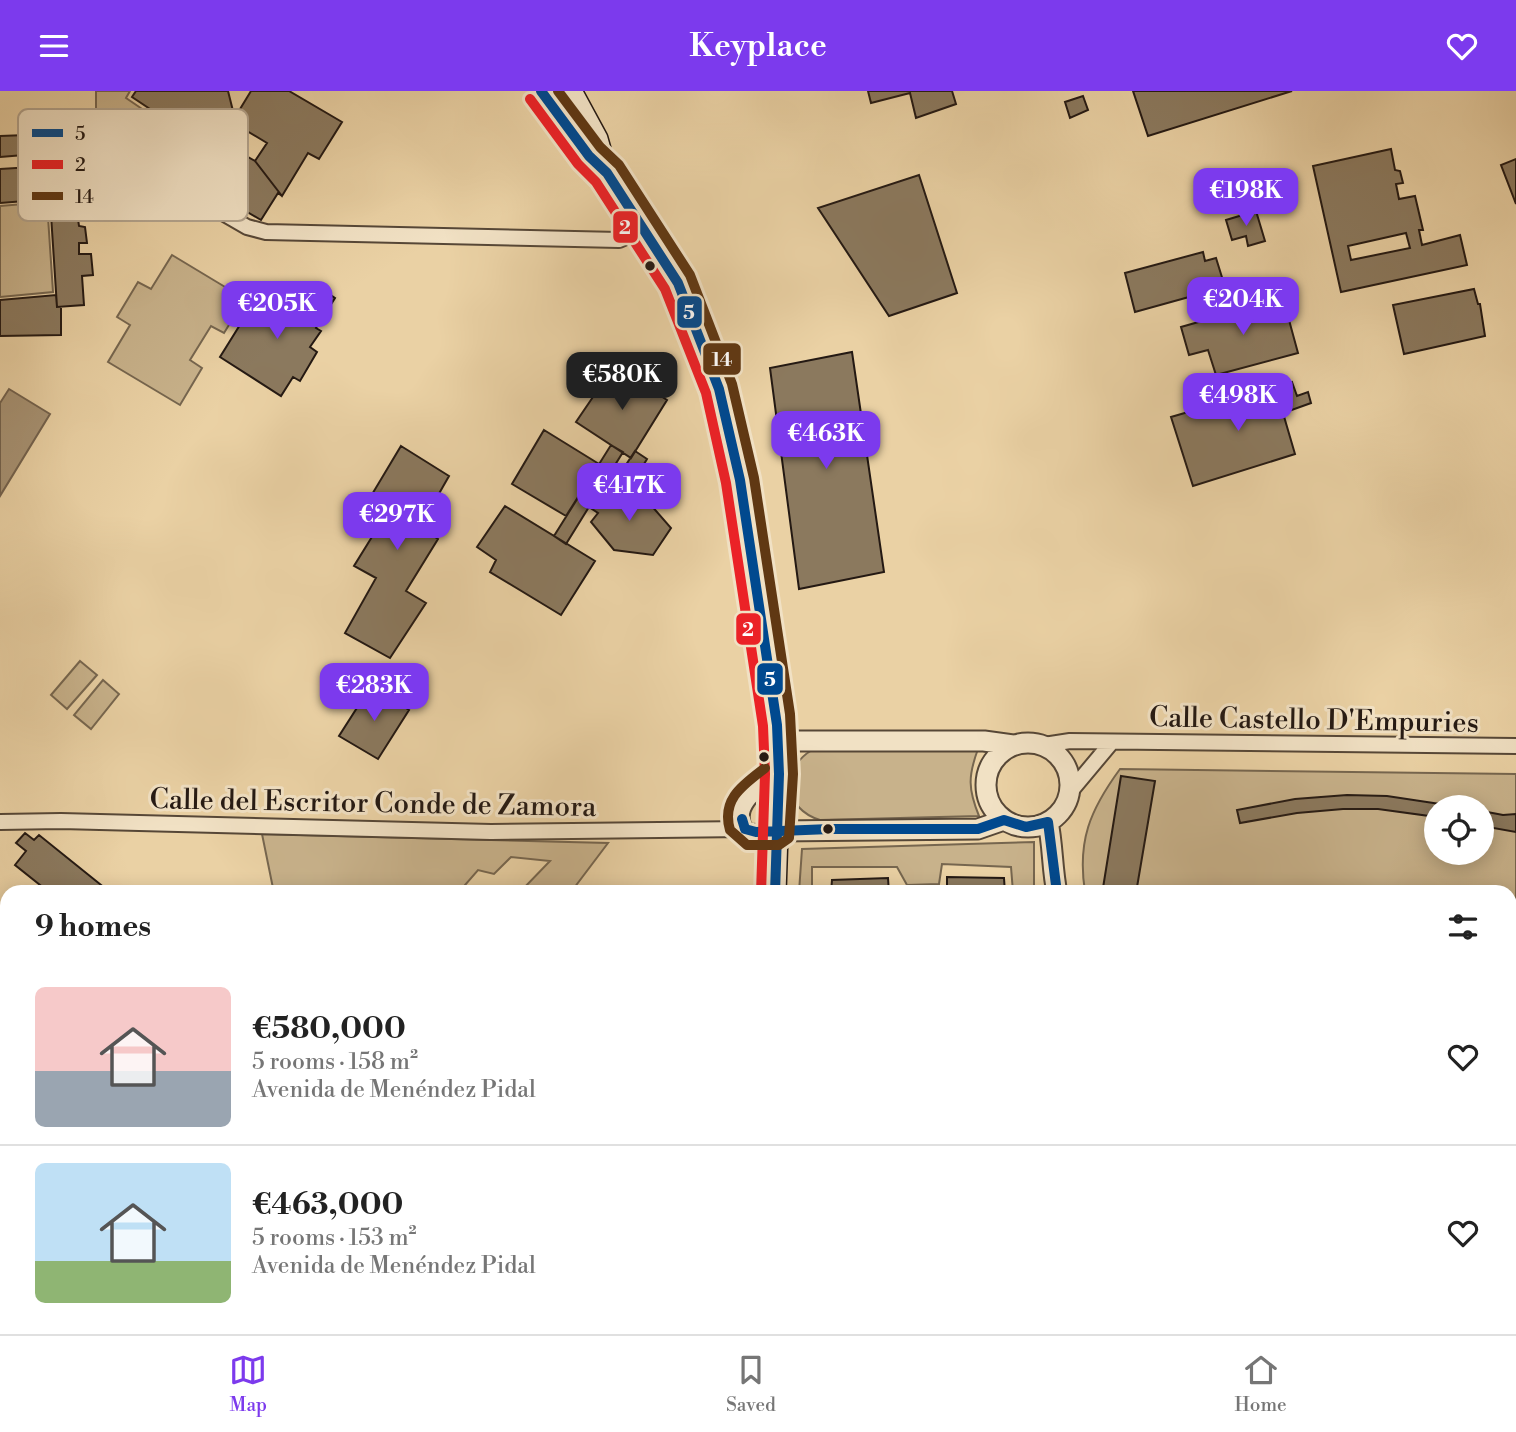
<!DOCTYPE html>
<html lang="en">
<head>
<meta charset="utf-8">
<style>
	:root { --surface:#fff; --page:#f6f6f6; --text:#222; --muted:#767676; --line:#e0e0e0; --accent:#7c3aed }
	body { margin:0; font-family:"Libre Bodoni",serif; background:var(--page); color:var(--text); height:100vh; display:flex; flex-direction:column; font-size:26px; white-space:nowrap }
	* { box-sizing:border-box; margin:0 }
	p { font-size:23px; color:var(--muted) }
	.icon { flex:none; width:38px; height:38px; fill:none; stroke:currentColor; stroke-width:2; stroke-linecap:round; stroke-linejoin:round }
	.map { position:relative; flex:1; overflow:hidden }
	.sheet { position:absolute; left:0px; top:794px; width:1517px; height:450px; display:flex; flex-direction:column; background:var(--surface); border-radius:21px 21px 0 0; box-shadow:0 4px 18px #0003 }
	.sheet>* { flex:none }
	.buttons { position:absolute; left:1424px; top:704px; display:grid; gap:14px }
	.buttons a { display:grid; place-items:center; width:70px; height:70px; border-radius:50%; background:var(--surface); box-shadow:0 4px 18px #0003; font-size:35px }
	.price { position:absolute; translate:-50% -60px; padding:0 16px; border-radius:14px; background:var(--accent); color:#fff; font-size:23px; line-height:46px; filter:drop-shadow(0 2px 4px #0008) }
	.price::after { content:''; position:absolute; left:50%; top:42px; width:21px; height:16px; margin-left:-10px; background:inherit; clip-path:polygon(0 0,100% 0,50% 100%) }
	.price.on { background:#222; color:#fff }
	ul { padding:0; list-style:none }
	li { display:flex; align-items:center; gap:21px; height:175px; padding:0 35px }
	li+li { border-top:2px solid var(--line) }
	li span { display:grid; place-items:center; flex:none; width:196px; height:140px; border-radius:10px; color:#555 }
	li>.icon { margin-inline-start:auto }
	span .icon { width:84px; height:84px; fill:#fffc; stroke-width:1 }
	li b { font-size:30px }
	h2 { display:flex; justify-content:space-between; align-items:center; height:84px; padding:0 35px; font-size:30px }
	header { display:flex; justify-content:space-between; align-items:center; height:91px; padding:0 35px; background:var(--accent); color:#fff; font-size:32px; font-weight:600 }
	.dock { display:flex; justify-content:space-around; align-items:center; height:98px; border-top:2px solid var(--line); background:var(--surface); font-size:19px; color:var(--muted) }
	.dock a { display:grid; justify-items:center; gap:4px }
	.dock .on { color:var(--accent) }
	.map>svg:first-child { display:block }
	.green { fill:#c8b28b; stroke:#76664f; stroke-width:2; fill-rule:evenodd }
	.water { fill:#a79273; stroke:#73624d; stroke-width:2 }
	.building { fill:#8b795e; stroke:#241913; stroke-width:2; fill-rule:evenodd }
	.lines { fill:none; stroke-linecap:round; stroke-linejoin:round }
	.pedestrian-casing { stroke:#564737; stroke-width:14 }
	.minor-casing { stroke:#564737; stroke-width:18 }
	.tertiary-casing { stroke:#564737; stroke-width:23 }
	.secondary-casing { stroke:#241913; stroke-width:24 }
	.pedestrian { stroke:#f1e1c4; stroke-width:10 }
	.minor { stroke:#f1e1c4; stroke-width:14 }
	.tertiary { stroke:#f1e1c4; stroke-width:19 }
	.secondary { stroke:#f1e1c4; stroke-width:21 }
	.bus-1-casing { stroke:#f1e1c4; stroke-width:16 }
	.bus-2-casing { stroke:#f1e1c4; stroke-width:16 }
	.bus-3-casing { stroke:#f1e1c4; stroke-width:16 }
	.bus-1 { stroke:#00498f; stroke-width:10 }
	.bus-2 { stroke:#eb2227; stroke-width:10 }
	.bus-3 { stroke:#603813; stroke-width:10 }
	.bus-dot { fill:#241913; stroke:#f1e1c4; stroke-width:2.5 }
	.labels { text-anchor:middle; stroke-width:6; stroke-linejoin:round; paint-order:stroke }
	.street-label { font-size:28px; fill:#241913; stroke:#f1e1c4 }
	.key { fill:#f1e1c4; stroke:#b4a58f; stroke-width:2 }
	.key-label { font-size:19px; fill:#241913 }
	.line-badge { stroke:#f1e1c4; stroke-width:2.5 }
	.badge-label { font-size:19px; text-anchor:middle; font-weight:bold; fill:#fff }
</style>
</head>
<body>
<header><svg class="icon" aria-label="menu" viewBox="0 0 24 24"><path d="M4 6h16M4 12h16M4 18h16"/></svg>Keyplace<svg class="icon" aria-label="heart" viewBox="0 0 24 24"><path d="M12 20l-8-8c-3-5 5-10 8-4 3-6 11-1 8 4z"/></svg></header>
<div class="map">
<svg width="1516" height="1243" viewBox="0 0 1516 1243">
	<rect width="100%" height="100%" fill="#ead1a4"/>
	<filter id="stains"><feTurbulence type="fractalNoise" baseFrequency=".00286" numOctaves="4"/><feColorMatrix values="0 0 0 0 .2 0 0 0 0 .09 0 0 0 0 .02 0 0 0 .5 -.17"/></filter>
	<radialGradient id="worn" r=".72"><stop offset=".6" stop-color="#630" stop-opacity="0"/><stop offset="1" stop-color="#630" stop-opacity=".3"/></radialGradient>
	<path class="green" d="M96,0H130L126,7L151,24L139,47L224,99L220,106L131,54L107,51L96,44Z
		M47,111L53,201L0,206V115Z
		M172,164L245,208L224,242L211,235L190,269L202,277L180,314L108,271L130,234L117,226L138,191L151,198Z
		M80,570L97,584L67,618L51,604Z
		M103,589L119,603L91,638L74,624Z
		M978,658C968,685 968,698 979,725L820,729C784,718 779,679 812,659Z
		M1120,678L1516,683V995H1510V802L1085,801C1077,750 1090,719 1120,678ZM1437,716H1482V761H1437Z
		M262,743L608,752L571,801H520L550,770L511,766L494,783L478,779L459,801L274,802Z
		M1034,751V801H1013L1011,776L942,773L939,793L907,794L897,776H812V801H799L802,758Z
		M1097,1237H1196L1199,1243H1100Z"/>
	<path class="water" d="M9,298L50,323L0,405V312Z"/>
	<path class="building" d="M136,0H228L233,20L237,23L247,40L238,52L241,62L255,70L282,105L278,102L261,129L230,111L237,101L198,76L197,78L144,46L159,24L132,6Z
		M251,0H289L342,31L319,68L308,62L282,105L255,70L267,52L247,40L237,23Z
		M868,0H952L956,13L916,27L910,2L871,12Z
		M1133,0H1292L1148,45Z
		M1083,5L1088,19L1070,27L1065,11Z
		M80,42L84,59L0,66V45Z
		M1391,58L1395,79L1400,80L1403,92L1396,93L1399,108L1415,105L1423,139H1419L1422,154L1460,144L1467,174L1341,201L1313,75ZM1406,142L1410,157L1351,169L1348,155Z
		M73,60L75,99L88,100L89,121H77L79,135L85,136L87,152H79V163H91L93,184L82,185L84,214L57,216L47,62Z
		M1516,68V113L1501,74Z
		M48,75L50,108L0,112V78Z
		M919,84L957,202L889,225L818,117Z
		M1256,120L1265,150L1248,155L1246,145L1232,149L1226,129Z
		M1203,161L1205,170L1216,167L1225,196L1135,221L1125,182Z
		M316,194L335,207L316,237L321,240L310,256L317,261L300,290L293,286L281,305L220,266L258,205L297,227Z
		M1474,198L1478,213H1480L1485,245L1404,263L1393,214Z
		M56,204L57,216H61V244L0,245V209Z
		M1283,207L1298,262L1216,284L1208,259L1189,264L1181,236Z
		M852,261L884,481L799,498L770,277Z
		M614,275L667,309L631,367L576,331Z
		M1292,291L1297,305L1308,301L1311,312L1283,322L1295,363L1193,395L1171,326Z
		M544,339L599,373L566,425L512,393Z
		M611,354L623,361L566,453L554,445Z
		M401,355L449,385L420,436L438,448L406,500L426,512L390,567L345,542L376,487L354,475L388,420L368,410Z
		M635,360L647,368L635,388L622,380Z
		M613,398L643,405L671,437L653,464L614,459L591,431L598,422L589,416L597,402L606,408Z
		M505,415L595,470L561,524L490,481L496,469L477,456Z
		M371,595L409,619L378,668L339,645Z
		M1121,685L1155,690L1136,802L1103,797Z
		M1347,704L1387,705L1460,716H1437V726L1378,718H1343L1297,722L1240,732L1237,719L1295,708Z
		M1482,720L1503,724L1516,723V741L1482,735Z
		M25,742L34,749L39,744L111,802H45V798L15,774L26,760L16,752Z
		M947,786L1004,787L1005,802H947Z
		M888,787L889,802H831L832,789Z
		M0,1001H7V1132L1,1133L2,1136H0Z
		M1516,1107V1144L1510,1142V1120Z
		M1510,1142L1516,1144V1178L1510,1176Z
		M1513,1193L1516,1194V1228L1511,1242L1499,1237H1510V1200Z
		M110,1237H123L124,1241L88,1243Z
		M535,1237H636L631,1243H542Z
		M769,1237H817L816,1243H767Z
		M873,1237H917L920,1243H876Z
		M949,1237H993L997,1243H952Z
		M1044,1237H1093L1097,1243H1047Z
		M1200,1237H1230L1222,1243H1203Z
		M1310,1237H1357L1360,1243H1313Z"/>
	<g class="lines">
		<defs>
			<path id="pedestrian" d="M863,1237L867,1243
				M942,1237L945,1243
				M822,1243L823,1237"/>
			<path id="minor" d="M86,62H119L247,136L266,141L619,149L644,138
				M1044,654L1070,650L1516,655
				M1070,701L1111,652
				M0,731L61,730L491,741L745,738
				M777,740L751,741L745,738C731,713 763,696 779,683
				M1016,1237L1019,1243"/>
			<path id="tertiary" d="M778,650H984L1013,654
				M986 694a42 42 0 1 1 84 0a42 42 0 1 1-84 0Z
				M1048,731C1053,755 1052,778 1057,802
				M777,740L978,738L1004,729
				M1510,1018L1516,1017
				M1278,1237L1281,1243"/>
			<path id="secondary" d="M541,0L589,65L607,82L678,192L719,298L740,389L777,634L779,683L775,802
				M571,0L597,48L606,80
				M733,1243L734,1237"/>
		</defs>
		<use href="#pedestrian" class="pedestrian-casing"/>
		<use href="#minor" class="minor-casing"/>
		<use href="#tertiary" class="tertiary-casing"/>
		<use href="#secondary" class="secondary-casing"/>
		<use href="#pedestrian" class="pedestrian"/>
		<use href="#minor" class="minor"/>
		<use href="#tertiary" class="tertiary"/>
		<use href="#secondary" class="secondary"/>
		<defs>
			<path id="bus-1" d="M541,0L589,65L607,82L678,192L719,298L740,389L777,634L779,683L775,802
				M742,728L745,738L756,741L830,738H978L1004,729L1026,736L1048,731L1057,802"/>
			<path id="bus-2" d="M530,8L578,73L596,91L665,198L706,302L726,392L763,635L765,683L761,802"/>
			<path id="bus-3" d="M558,0L600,56L619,74L690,184L732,293L754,387L790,623L793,683
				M765,677C743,694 721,708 730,739L747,754H779L789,747L793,683"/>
		</defs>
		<use href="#bus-1" class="bus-1-casing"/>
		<use href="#bus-2" class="bus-2-casing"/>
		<use href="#bus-3" class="bus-3-casing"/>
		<use href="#bus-1" class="bus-1"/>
		<use href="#bus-2" class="bus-2"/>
		<use href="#bus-3" class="bus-3"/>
	</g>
	<g class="bus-dot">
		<circle cx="650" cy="175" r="6"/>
		<circle cx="764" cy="666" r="6"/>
		<circle cx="828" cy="738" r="6"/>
	</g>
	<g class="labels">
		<g class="street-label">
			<text transform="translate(1314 628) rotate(1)" y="10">Calle Castello D'Empuries</text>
			<text transform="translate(373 711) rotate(1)" y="10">Calle del Escritor Conde de Zamora</text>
		</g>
	</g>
	<rect x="18" y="18" width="230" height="112" rx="10" class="key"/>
	<rect x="32" y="38" width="31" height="8" fill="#00498f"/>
	<rect x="32" y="69" width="31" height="9" fill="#eb2227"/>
	<rect x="32" y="101" width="31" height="8" fill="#603813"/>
	<g class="key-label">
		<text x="75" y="49">5</text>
		<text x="75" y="80">2</text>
		<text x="75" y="112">14</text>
	</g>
	<g class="line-badge">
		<rect x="612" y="119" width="27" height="34" rx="7" fill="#eb2227"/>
		<rect x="676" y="204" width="27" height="34" rx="7" fill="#00498f"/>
		<rect x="702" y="251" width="40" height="34" rx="7" fill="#603813"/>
		<rect x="735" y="521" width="27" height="34" rx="7" fill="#eb2227"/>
		<rect x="756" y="571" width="28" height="34" rx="7" fill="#00498f"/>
	</g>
	<g class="badge-label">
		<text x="625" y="143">2</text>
		<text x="689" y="228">5</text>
		<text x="722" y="275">14</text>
		<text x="748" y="545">2</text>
		<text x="770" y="595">5</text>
	</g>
	<rect width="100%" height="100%" filter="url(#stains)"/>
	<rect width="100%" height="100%" fill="url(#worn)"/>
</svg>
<div class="buttons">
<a><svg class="icon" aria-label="locate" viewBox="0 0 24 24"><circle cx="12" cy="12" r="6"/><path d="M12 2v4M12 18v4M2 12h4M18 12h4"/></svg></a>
</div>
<b class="price" style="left:1246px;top:137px">€198K</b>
<b class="price" style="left:1243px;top:246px">€204K</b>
<b class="price" style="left:277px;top:250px">€205K</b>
<b class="price on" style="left:622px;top:321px">€580K</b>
<b class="price" style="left:1238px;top:342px">€498K</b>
<b class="price" style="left:826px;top:380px">€463K</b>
<b class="price" style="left:629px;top:432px">€417K</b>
<b class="price" style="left:397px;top:461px">€297K</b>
<b class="price" style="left:374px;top:632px">€283K</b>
<section class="sheet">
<h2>9 homes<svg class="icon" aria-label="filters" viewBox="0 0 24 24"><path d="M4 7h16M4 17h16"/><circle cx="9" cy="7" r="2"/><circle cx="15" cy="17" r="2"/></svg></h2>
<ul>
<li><span style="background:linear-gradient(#f6c9c9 60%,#9aa5b1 0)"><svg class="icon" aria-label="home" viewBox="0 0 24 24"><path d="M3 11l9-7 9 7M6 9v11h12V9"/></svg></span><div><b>€580,000</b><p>5 rooms · 158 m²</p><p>Avenida de Menéndez Pidal</p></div><svg class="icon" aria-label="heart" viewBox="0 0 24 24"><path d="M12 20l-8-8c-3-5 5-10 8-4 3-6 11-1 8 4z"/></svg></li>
<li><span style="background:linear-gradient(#bfe0f5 70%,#8fb573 0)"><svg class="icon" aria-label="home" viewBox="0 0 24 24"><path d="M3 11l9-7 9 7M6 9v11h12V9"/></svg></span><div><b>€463,000</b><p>5 rooms · 153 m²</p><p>Avenida de Menéndez Pidal</p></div><svg class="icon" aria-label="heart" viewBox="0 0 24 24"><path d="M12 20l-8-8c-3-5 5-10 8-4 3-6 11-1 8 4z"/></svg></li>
</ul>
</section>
</div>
<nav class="dock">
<a class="on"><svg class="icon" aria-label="map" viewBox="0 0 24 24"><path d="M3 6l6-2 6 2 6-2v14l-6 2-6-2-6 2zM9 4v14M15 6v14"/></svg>Map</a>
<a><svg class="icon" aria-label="saved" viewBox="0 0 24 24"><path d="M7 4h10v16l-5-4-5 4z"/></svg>Saved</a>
<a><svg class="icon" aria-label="home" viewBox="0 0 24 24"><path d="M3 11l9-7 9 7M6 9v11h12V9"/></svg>Home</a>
</nav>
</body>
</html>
